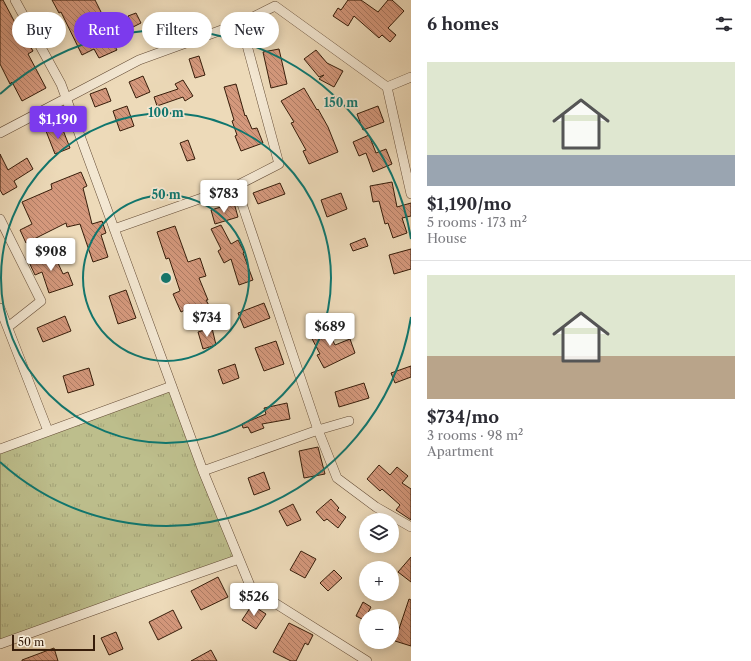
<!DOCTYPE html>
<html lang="en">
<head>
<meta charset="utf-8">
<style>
	:root { --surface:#fff; --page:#f2f2f3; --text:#2b2b33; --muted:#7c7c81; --line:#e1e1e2; --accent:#7c3aed }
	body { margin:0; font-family:"Libre Caslon Text",serif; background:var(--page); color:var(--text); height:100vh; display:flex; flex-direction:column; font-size:15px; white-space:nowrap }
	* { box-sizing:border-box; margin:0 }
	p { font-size:13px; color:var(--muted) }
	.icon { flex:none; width:22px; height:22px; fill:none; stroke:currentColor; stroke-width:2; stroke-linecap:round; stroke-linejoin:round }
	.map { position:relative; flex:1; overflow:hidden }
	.drawer { display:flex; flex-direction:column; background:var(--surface); width:340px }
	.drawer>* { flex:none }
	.hud { position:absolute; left:12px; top:12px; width:339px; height:36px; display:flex; gap:8px }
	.controls { position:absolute; left:359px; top:513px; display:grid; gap:8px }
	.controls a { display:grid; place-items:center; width:40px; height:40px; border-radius:50%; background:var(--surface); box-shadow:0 2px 10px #0003; font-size:20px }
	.scale { position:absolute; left:12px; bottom:10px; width:83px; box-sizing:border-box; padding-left:4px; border:2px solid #371d0a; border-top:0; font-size:11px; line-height:14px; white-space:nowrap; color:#371d0a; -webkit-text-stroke:3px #f3e7d2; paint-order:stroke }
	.price { position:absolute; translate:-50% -34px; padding:0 9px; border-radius:4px; background:#fff; color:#222; font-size:13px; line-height:26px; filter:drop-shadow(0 1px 2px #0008) }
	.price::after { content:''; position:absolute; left:50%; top:24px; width:12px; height:9px; margin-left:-6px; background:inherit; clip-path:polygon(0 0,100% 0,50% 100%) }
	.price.active { background:var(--accent); color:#fff }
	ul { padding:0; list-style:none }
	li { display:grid; align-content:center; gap:8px; height:212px; padding:0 16px }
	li+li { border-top:1px solid var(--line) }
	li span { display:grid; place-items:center; height:124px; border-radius:0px; color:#555 }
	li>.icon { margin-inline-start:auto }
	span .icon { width:72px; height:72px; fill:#fffc; stroke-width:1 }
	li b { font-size:17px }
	h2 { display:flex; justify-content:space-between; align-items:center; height:48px; padding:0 16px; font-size:17px }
	.tag { padding:0 14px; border-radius:18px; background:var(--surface); box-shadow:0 2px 10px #0003; font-size:14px; line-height:36px }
	.tag.active { background:var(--accent); color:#fff }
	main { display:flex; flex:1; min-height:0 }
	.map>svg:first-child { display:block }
	.grass { fill:url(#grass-tufts); stroke:#7a6e4b }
	.building { fill:url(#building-back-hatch); stroke:#371d0a }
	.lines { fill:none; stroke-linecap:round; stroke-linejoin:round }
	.minor-casing { stroke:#644c36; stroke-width:10 }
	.minor { stroke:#f3e7d2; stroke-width:9 }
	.ring { fill:none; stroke:#0f766e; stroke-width:2 }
	.centre { fill:#0f766e; stroke:#f3e7d2; stroke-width:2 }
	.ring-label { font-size:12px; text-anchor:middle; font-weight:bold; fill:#0f766e; stroke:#f3e7d2; stroke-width:3.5; stroke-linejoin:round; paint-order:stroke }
</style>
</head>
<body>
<main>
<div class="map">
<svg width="411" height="661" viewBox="0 0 411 661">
	<defs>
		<pattern id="grass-tufts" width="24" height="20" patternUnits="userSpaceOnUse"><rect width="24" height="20" fill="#bdbe8c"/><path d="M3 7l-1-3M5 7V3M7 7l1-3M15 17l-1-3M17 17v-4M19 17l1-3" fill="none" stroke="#a3a377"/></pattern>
		<pattern id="building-back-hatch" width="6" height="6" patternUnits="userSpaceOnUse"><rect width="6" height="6" fill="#d4987c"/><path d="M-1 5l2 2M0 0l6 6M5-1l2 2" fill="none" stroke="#ad7b64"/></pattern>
	</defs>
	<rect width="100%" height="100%" fill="#eddab9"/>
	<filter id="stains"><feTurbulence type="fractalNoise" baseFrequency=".005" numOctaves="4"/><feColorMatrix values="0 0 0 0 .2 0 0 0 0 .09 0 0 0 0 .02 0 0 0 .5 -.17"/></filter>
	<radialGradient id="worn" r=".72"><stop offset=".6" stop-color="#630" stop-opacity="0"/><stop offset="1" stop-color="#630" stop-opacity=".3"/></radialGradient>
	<path class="grass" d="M172,386L239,559L0,645V449Z"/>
	<path class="building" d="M0,0H3L21,34L23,33L33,51L28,54L46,88L22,101L12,82L10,84L0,64Z
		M52,0H95L115,40L112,41L117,50L99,58L94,49L82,55L61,12L59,13Z
		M348,0H361L378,12L388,0H392L404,11L388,28L396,35L390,42L382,35L379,38L354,16L348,26L333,16L338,8L341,10Z
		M136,13L141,23L133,27L128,16Z
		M279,49L287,84L271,88L263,52Z
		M316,50L327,63L343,71L334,87L319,79L324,75L319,77L304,59Z
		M199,56L205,75L195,78L189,59Z
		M143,76L150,92L136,98L129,82Z
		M183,80L193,96L185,101L183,97L157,106L154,97L178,89L175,84Z
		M236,84L245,116L246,115L252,129L257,128L263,143L241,151L235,136L237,135L232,121L234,120L224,87Z
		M106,88L111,101L95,107L90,94Z
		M304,88L317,110L318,109L328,127L338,152L309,164L303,151L306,150L291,123L294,122L281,101Z
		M127,106L134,126L120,131L113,111Z
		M378,106L384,122L363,130L357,114Z
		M61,125L70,148L55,154L46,131Z
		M369,135L376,153L386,149L392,164L373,172L366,153L359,156L353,142Z
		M188,140L195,159L187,161L180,143Z
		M0,154L8,170L27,158L33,169L14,181L17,187L3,195L0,190Z
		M81,172L87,186L83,188L92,224L102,221L106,233L101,235L108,257L93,262L80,224L67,227L66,223L26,243L20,230L32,224L22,202L52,189L51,184Z
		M392,182L397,207L411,203V216L402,218L407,233L393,238L388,223L385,224L379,201L373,202L370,186Z
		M280,183L285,194L258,204L253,193Z
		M341,193L347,209L327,217L321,200Z
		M234,203L238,217L215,224L211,210Z
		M221,225L231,244L238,240L244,252L243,253L253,280L239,285L231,259L224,263L218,251L221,249L211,229Z
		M175,226L188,262L200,258L206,276L199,278L208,300H206L216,318L203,325L193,306L181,312L173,294L180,291L169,258L166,259L157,232Z
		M365,238L368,246L353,251L350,244Z
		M411,249V269L394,274L389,255Z
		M52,250L63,274L68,272L73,285L49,293L42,272L35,275L28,260Z
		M126,290L136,318L118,324L109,296Z
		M264,303L270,318L244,328L238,313Z
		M65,316L71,331L43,342L37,328Z
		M324,323L335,345L350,339L355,353L324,368L317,355L320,354L308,331Z
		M212,328L216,345L203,349L198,332Z
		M276,341L284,364L264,371L255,348Z
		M235,364L239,378L223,384L218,370Z
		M411,366V377L395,383L391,373Z
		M89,368L94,385L68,393L63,376Z
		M364,383L369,398L339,407L335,392Z
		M287,403L290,419L262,424L264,428L251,433L248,427L243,428L242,424L266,414L264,408Z
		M318,447L325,474L304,478L299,451Z
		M379,465L390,475L397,467L408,476L402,483L411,489V520L396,510L400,505L382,489L380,491L367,479Z
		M264,472L270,489L254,495L248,478Z
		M331,499L339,508L337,510L346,517L338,528L327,519L324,521L316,512Z
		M293,504L301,520L287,526L279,511Z
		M301,551L316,559L305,578L290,570Z
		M411,557V582L398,572Z
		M334,570L342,578L328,591L320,583Z
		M218,577L228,597L201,610L191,591Z
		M409,599L411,600V646L395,641Z
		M363,602L371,607L364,620L356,616Z
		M252,605L266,614L256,629L242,620Z
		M173,610L182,628L158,640L149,622Z
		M289,623L313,635L308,645L305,643L296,661H291L273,652Z
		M116,632L123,649L109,655L101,638Z
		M54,648L58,661H22V660Z
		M211,650L217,661H191Z"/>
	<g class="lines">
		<defs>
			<path id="minor" d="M15,0L61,84L203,471L251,588L367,661
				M387,87L411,77
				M0,133L139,60L241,23L275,6L387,87L411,194
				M236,186L318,430L337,478L376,507L411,527
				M0,219L41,301L8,327
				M114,229L236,186L279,164L241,23
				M0,308L48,431
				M0,449L172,386
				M203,471L318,430L349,421
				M0,644L125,599L239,559"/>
		</defs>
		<use href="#minor" class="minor-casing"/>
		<use href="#minor" class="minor"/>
	</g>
	<g class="ring">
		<circle cx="166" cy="278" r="83"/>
		<circle cx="166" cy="278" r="165"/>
		<path d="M411 317A248 248 0 0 1 0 462M0 94A248 248 0 0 1 411 239"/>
	</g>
	<circle cx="166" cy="278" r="6" class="centre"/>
	<g class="ring-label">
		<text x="341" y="107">150 m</text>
		<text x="166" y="117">100 m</text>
		<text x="166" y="199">50 m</text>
	</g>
	<rect width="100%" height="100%" filter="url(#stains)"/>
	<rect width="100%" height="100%" fill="url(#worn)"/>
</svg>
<div class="controls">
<a><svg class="icon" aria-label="layers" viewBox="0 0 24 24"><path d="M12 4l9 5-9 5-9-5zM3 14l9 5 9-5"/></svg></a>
<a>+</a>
<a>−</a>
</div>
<div class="scale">50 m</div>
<b class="price active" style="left:58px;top:140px">$1,190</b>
<b class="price" style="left:224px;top:214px">$783</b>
<b class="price" style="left:51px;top:272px">$908</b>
<b class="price" style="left:207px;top:338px">$734</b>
<b class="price" style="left:330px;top:347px">$689</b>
<b class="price" style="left:254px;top:617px">$526</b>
<div class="hud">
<a class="tag">Buy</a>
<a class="tag active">Rent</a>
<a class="tag">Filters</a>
<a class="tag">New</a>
</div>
</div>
<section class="drawer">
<h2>6 homes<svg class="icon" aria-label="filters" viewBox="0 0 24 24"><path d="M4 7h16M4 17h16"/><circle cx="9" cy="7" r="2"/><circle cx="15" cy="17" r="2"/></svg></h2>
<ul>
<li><span style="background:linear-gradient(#dfe7d0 75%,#9aa5b1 0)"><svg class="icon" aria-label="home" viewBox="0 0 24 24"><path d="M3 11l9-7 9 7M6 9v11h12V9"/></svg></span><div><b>$1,190/mo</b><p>5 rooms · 173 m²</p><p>House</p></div></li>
<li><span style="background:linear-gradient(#dfe7d0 65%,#b9a48a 0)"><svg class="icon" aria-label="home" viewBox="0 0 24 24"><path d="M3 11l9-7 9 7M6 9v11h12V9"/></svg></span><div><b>$734/mo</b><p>3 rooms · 98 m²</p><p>Apartment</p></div></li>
</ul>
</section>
</main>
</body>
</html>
